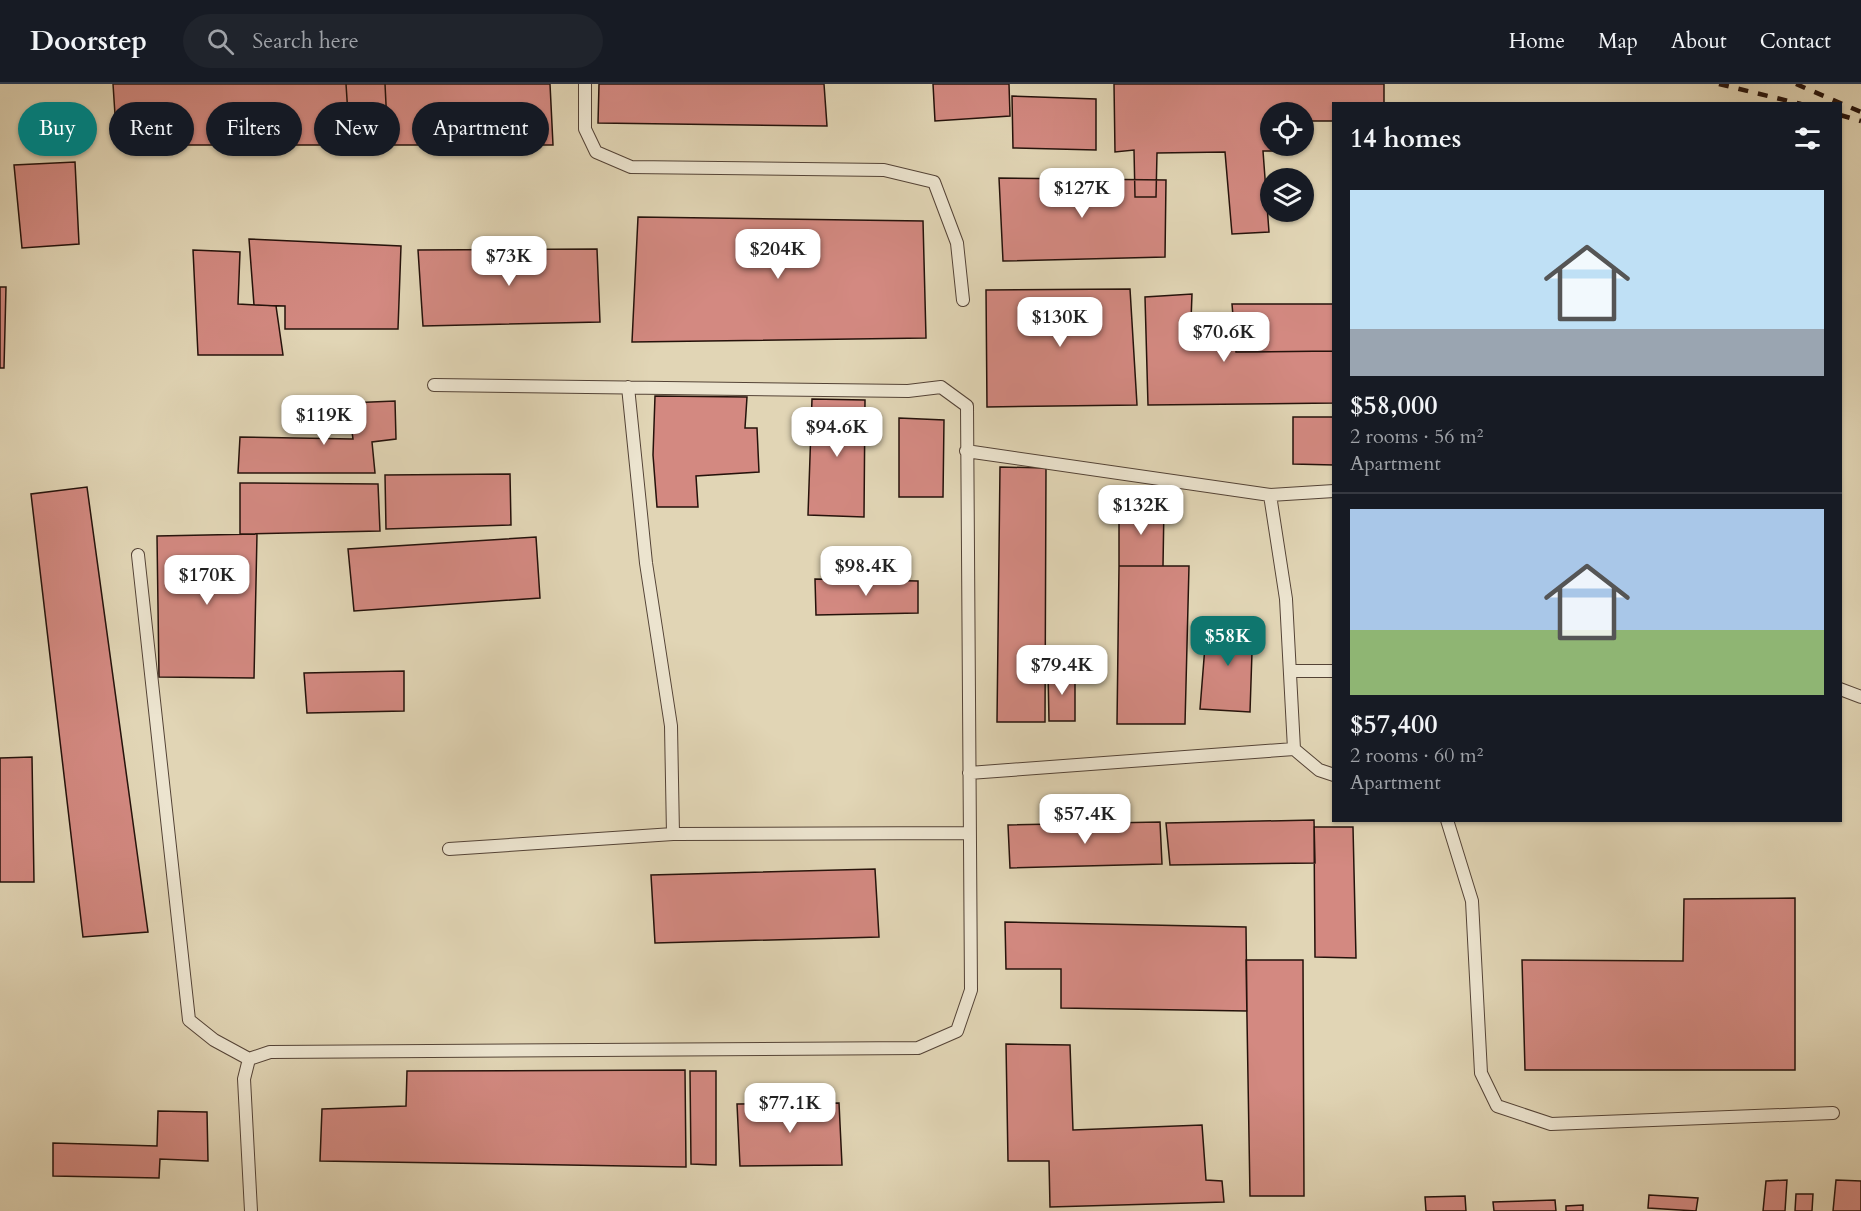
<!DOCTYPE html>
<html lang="en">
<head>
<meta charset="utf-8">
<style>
	:root { --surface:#171b24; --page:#20242c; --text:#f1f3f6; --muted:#9ea1a6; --line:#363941; --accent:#0f766e }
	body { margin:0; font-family:Cardo,serif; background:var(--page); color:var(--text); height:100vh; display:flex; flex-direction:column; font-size:22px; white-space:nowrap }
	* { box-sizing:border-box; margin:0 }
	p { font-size:20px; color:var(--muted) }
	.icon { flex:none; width:33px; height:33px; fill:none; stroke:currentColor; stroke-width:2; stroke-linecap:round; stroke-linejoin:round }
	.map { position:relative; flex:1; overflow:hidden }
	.panel { position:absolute; left:1332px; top:18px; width:510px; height:720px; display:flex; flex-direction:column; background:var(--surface); border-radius:0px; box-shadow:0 2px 4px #0004 }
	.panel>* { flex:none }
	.guide { position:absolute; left:18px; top:18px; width:570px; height:54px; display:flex; gap:12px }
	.controls { position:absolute; left:1260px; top:18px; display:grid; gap:12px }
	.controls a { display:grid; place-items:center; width:54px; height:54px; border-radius:50%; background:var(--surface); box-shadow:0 2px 4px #0004; font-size:30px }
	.price { position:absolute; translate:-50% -51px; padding:0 14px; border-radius:12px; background:#fff; color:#222; font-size:20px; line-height:39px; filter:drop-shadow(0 2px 3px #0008) }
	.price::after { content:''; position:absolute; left:50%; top:36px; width:18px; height:14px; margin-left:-9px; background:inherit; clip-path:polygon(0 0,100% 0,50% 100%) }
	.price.current { background:var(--accent); color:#fff }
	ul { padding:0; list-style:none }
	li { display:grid; align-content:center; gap:12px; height:318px; padding:0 18px }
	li+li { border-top:2px solid var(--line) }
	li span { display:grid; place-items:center; height:186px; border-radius:0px; color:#555 }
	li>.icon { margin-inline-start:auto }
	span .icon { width:108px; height:108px; fill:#fffc; stroke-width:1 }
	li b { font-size:26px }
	h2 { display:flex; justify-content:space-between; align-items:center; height:72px; padding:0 18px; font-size:26px }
	.pill { padding:0 21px; border-radius:27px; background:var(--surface); box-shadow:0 2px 4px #0004; font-size:21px; line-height:54px }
	.pill.current { background:var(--accent); color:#fff }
	header { display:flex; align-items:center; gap:36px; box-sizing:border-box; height:84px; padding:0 30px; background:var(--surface); border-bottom:2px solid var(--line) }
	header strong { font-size:28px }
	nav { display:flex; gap:33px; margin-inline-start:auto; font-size:21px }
	.search { width:420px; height:54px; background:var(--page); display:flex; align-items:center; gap:15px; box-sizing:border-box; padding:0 21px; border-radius:33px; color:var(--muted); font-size:22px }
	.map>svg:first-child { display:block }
	.building { fill:#d38981; stroke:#25120b; stroke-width:1.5 }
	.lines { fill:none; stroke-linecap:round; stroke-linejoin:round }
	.lane-casing { stroke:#544336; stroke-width:14 }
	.lane { stroke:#ece4cf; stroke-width:12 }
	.rail { stroke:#25120b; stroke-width:4.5; stroke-dasharray:10 10; stroke-linecap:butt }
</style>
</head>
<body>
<header>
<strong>Doorstep</strong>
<div class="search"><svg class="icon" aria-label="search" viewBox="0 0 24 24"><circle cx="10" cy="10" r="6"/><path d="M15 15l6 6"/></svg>Search here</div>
<nav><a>Home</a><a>Map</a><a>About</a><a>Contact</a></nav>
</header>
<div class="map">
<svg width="1861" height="1127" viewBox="0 0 1861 1127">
	<rect width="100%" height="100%" fill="#e1d5b5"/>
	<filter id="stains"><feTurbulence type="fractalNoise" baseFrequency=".00333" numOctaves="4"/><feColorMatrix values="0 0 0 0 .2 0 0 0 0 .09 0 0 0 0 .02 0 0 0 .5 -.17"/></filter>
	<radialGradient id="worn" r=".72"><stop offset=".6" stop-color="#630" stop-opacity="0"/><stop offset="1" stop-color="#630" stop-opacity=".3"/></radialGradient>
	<path class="building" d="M113,0H550L553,61H117Z
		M346,0H385L388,61H350Z
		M599,0H824L827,42L598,39Z
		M933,0H1009L1010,32L935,37Z
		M1114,0H1384V20H1334V37H1304V28H1270V62H1297L1298,67H1263L1269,148L1232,150L1225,68L1157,69L1156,113H1135L1134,66L1115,68Z
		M1012,12L1096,15V66L1013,64Z
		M75,78L79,160L22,164L14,81Z
		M999,94L1166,96L1165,173L1003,177Z
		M638,133L923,137L926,254L632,258Z
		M249,155L401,162L398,245H285V222L254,221Z
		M597,165L600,238L423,242L418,166Z
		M193,166L240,168L238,220L276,222L283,271H198Z
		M0,203H6L4,284H0Z
		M1130,205L1137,321L987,323L986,206Z
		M1192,210L1191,237L1234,234L1236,268L1334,267V319L1148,321L1145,213Z
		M1232,220H1334V267L1236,268Z
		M655,312L747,313L745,344H757L759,388L696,392L698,423H657L653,371Z
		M812,315L865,316L864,433L808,431Z
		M395,317L396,355L372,358L375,389H238L240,353L353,355L348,319Z
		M1293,333H1334V381L1293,380Z
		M899,334L944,336L943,413H899Z
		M1000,383L1046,384L1045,638H997Z
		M510,390L511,441L386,445L385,391Z
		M240,399L378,400L380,447L240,450Z
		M87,403L148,848L83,853L31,410Z
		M1164,421L1163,482H1119V422Z
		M257,450L254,594L159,593L157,452Z
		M536,453L540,514L354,527L348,465Z
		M1119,482H1189L1185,640H1117Z
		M815,495L918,497V529L816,531Z
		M1207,537L1253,538L1250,628L1200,625Z
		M1075,586V637H1049L1048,587Z
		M404,587V627L307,629L304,589Z
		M32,673L34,798H0V674Z
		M1314,736L1315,779L1170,781L1166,739Z
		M1160,738L1162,780L1010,784L1008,741Z
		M1314,743H1353L1356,874L1315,873Z
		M875,785L879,853L655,859L651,791Z
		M1795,814V986H1525L1522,876L1683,877L1684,815Z
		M1005,838L1246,843L1247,927L1061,924V885H1006Z
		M1246,876H1303L1304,1112H1250Z
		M1006,960L1070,961L1073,1046L1202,1041L1206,1096L1222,1097L1224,1118L1050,1123L1049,1077H1008Z
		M685,986L686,1083L320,1077L322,1025L406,1022L407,987Z
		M690,987H716V1081L691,1080Z
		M839,1019L842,1081L740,1082L737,1020Z
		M158,1027L207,1028L208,1077L160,1075L159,1094L53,1092V1059L157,1062Z
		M1787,1096L1785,1127H1763L1766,1097Z
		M1836,1096L1861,1097V1127H1833Z
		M1796,1110H1813L1812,1127H1795Z
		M1649,1111L1698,1114L1696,1127L1648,1124Z
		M1465,1112L1466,1127H1426L1425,1113Z
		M1555,1116L1556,1127H1494L1493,1118Z
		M1583,1121V1127H1566V1122Z"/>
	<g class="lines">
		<defs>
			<path id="lane" d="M585,0V45L596,68L631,83L884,86L934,98L957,159L963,216
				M628,303L646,479L671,642L673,750
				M966,367L1270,411L1334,407
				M1270,411L1286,515L1294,665L1319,686L1334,691
				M138,471L189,936L214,956L249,975
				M1290,587H1334
				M1840,605L1861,613
				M969,689L1294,665
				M1447,736L1472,817L1481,989L1497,1022L1551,1040L1833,1029
				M449,765L673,750L969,749
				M251,1127L244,995L249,975L270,968L918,964L957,947L971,906L967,322L941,303L908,307L434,301"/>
		</defs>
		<use href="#lane" class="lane-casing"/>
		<use href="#lane" class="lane"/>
		<path class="rail" d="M1719,0L1801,20
			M1796,0L1861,28
			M1840,31L1861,37"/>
	</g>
	<rect width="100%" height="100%" filter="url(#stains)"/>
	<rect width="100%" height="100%" fill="url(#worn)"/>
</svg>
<div class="controls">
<a><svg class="icon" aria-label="locate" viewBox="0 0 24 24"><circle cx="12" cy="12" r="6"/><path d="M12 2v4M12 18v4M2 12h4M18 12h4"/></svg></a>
<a><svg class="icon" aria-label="layers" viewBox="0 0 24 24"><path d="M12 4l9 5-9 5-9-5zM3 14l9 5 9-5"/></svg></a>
</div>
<b class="price" style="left:1082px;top:135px">$127K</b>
<b class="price" style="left:778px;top:196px">$204K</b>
<b class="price" style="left:509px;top:203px">$73K</b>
<b class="price" style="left:1060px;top:264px">$130K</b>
<b class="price" style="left:1224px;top:279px">$70.6K</b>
<b class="price" style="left:324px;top:362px">$119K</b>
<b class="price" style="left:837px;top:374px">$94.6K</b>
<b class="price" style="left:1141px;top:452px">$132K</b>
<b class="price" style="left:866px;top:513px">$98.4K</b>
<b class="price" style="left:207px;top:522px">$170K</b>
<b class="price current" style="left:1228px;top:583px">$58K</b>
<b class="price" style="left:1062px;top:612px">$79.4K</b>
<b class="price" style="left:1085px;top:761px">$57.4K</b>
<b class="price" style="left:790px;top:1050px">$77.1K</b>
<div class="guide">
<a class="pill current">Buy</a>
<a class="pill">Rent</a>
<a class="pill">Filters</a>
<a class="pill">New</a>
<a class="pill">Apartment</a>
</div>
<section class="panel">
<h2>14 homes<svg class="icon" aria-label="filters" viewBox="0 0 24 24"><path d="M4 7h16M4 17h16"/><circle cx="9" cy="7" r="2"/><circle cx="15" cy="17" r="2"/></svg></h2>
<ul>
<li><span style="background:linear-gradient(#bfe0f5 75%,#9aa5b1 0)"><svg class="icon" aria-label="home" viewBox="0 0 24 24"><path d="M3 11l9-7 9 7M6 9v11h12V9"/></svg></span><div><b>$58,000</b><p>2 rooms · 56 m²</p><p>Apartment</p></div></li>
<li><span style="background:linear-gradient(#a9c7e8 65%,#8fb573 0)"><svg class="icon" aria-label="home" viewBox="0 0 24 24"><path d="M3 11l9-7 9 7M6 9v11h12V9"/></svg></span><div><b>$57,400</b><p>2 rooms · 60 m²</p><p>Apartment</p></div></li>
</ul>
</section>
</div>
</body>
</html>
